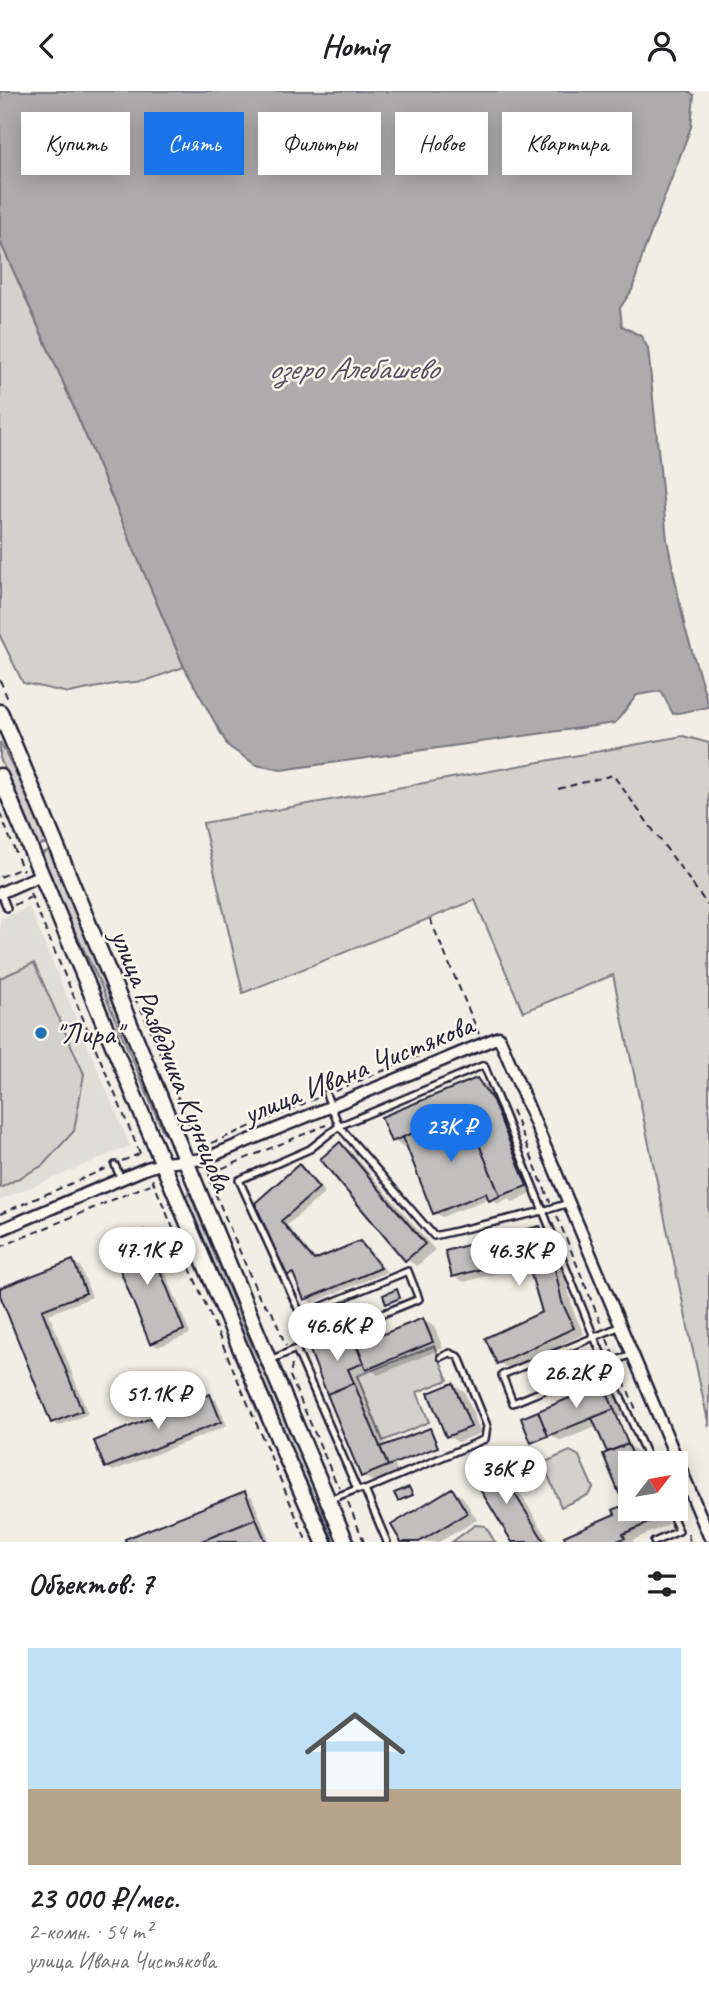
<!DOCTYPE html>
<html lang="ru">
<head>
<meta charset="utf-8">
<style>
	:root { --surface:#fff; --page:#f2f2f2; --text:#202124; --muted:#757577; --accent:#1a73e8 }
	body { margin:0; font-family:Caveat,sans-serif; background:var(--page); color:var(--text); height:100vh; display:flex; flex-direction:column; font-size:26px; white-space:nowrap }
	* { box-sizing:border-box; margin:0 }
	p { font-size:23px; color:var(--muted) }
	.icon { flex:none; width:38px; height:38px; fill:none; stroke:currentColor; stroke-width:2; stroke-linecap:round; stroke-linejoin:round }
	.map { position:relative; height:1451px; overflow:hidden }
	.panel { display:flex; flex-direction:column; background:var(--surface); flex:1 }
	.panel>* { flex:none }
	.guide { position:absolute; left:21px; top:21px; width:668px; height:63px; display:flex; gap:14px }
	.needle { width:46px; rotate:59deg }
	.fabs { position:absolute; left:618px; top:1360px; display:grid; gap:14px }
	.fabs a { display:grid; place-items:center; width:70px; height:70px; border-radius:0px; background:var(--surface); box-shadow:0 4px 18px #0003; font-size:35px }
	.price { position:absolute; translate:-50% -60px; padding:0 16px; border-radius:24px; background:#fff; color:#222; font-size:23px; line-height:46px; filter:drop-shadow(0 2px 4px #0008) }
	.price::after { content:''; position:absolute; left:50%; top:42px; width:21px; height:16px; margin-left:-10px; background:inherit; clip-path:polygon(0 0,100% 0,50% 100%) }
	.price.active { background:var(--accent); color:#fff }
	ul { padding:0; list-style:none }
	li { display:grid; align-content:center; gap:14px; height:371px; padding:0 28px }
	li span { display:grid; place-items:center; height:217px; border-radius:0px; color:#555 }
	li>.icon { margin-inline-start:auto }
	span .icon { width:126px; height:126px; fill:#fffc; stroke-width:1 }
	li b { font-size:30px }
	h2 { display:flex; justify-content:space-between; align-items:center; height:84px; padding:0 28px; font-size:30px }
	.pill { padding:0 24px; border-radius:0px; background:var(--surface); box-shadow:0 4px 18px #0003; font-size:24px; line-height:63px }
	.pill.active { background:var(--accent); color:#fff }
	header { display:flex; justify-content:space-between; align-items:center; height:91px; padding:0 28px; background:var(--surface); font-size:32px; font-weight:700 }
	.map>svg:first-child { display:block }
	.built { fill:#e0dcd6 }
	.green { fill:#d4d1cc; stroke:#7b7a84; stroke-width:2 }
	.water { fill:#aeabad; stroke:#76747f; stroke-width:2 }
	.shadow { fill:#0003 }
	.building { fill:#c2bebe; stroke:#22223b; stroke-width:2 }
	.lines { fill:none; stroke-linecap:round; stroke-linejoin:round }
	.lane-casing { stroke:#22223b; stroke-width:10 }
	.street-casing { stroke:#22223b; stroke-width:15 }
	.secondary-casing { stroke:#22223b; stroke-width:19 }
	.path { stroke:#22223b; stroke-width:2; stroke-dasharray:7 5; stroke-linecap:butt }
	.lane { stroke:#fbf7ec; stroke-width:5 }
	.street { stroke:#fbf7ec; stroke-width:10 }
	.secondary { stroke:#fbf7ec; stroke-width:14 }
	.poi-dot { fill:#1f6fb2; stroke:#fbf7ec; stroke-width:2.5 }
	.labels { text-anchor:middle; stroke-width:5; stroke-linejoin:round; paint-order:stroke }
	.poi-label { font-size:30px; fill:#22223b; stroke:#fbf7ec; text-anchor:start }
	.street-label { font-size:30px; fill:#22223b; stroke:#fbf7ec }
	.water-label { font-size:32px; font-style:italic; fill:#535263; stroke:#fbf7ec }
</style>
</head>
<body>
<header><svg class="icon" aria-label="back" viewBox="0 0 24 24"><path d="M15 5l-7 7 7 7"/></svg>Homiq<svg class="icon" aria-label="person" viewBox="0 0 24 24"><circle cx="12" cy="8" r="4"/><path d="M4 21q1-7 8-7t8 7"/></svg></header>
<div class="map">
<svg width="709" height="1451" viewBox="0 0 709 1451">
	<rect width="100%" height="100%" fill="#f2eee5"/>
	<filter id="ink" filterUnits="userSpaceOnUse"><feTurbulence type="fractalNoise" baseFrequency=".0143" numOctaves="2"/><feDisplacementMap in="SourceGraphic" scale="14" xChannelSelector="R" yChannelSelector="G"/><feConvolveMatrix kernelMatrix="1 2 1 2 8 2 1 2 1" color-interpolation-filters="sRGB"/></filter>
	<g filter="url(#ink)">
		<path class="built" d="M29,816L130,1055L0,1109V828Z"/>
		<path class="green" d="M0,150L60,284L184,576L145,590L114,593L69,602L23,592L0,545Z
			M683,645L709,652V1335L613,884L523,921L475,809L243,902L203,732Z
			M0,651L29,707L47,752L37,755L0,667Z
			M50,759L167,1039L163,1041L99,890L64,818L40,763Z
			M34,872L84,983L74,1040L42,1075L0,1097V887Z
			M190,1103L252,1255L283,1317L340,1451H334L319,1416L286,1351L184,1105Z
			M434,1255L448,1289L417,1301L429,1331L383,1350L357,1285Z
			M570,1360L579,1365L593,1397L588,1404L561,1416L543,1372Z
			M475,1434L485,1435L495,1451H452Z"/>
		<path class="water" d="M0,0H688L694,4L691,36L644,160L632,199L620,217L622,235L641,245L648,257L667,449L685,537L709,616L673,623L661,600L637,604L615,632L281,679L256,674L228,655L184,576L60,284L0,150Z"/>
		<path class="shadow" d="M477,989L488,995L504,1018L537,1101L513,1111L509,1108L498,1113L490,1107L442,1126L435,1122L408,1055L403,1056L393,1050Z
			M340,1054L351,1060L435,1159L417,1175L406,1168Z
			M299,1076L306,1080L325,1102L287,1134L317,1170L360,1152L367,1156L387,1181L312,1212L305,1208L296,1187L288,1184L257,1112Z
			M539,1137L550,1144L561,1167L573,1219L584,1243L510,1278L499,1272L544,1222L530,1173L464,1191L453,1185Z
			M144,1141L151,1145L190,1243L158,1256L151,1252Z
			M72,1171L80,1175L92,1206L49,1223L88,1323L59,1335L52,1331L0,1199Z
			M423,1228L434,1235L443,1257L378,1284L371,1279L358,1284L387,1356L430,1339L438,1356L394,1373L398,1381L374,1391L363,1385L312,1261L352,1245L363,1253Z
			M453,1294L464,1300L481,1342L458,1351L447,1345Z
			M603,1295L614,1301L623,1324L617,1327L629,1355L639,1361L643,1372H630V1418H663L669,1433L633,1449L634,1451H569L617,1424L627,1415L611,1362L598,1335L561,1350L551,1344L533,1351Z
			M210,1305L217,1310L227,1335L113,1380L106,1376Z
			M495,1373L506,1379L550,1451H514Z
			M452,1400L463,1406L477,1429L439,1451H403Z
			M245,1402L252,1406L270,1451H122Z"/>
		<path class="building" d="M477,987L493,1010L527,1095L500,1105L466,1021L391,1051L381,1026Z
			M466,1021L500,1105L489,1110L486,1102L433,1123L403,1046Z
			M340,1051L425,1153L405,1170L320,1068Z
			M299,1073L319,1097L281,1130L314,1169L360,1150L381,1177L304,1209L293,1182L286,1185L255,1112Z
			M540,1135L551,1159L562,1211L574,1237L497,1273L485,1247L542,1221L526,1166L452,1186L445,1160Z
			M144,1139L184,1239L150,1253L110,1154Z
			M73,1169L86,1202L42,1219L82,1320L51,1332L0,1204V1197Z
			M397,1198L400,1207L386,1213L383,1204Z
			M423,1227L433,1251L366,1279L356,1254Z
			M322,1230L325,1237L315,1241L312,1233Z
			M352,1243L364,1272L348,1278L354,1292L327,1303L310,1260Z
			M354,1292L388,1375L361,1386L327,1303Z
			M453,1292L471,1336L446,1346L428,1302Z
			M603,1293L614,1318L548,1345L538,1320Z
			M210,1303L221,1331L105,1377L94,1350Z
			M614,1318L628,1353L607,1361L592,1327Z
			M538,1320L548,1345L531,1352L521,1327Z
			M430,1337L438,1356L388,1375L380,1356Z
			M628,1353L636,1372H630V1418H655L660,1427L623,1443L625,1447L615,1451H567L564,1445L615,1423L613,1419L624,1414L603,1363Z
			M495,1371L544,1450L542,1451H512L472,1385Z
			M409,1396L413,1404L398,1410L394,1402Z
			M452,1397L467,1422L419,1451H401L391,1434Z
			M245,1400L256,1428L199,1451H126L125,1448Z
			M256,1428L266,1451H199Z"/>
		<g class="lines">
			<defs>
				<path id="lane" d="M1,802L7,817
					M326,1003L339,1035L310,1058L239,1089L301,1224L408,1180L419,1208L296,1258L357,1398L365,1399
					M115,1074L121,1088
					M569,1112L543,1120L434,1145L339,1035L484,974L594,1246L650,1372
					M621,1235L502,1284L513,1312L632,1263
					M270,1269L296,1258
					M331,1408L357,1398
					M387,1451L365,1399L485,1348L487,1335L459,1266L450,1262L441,1266
					M654,1451L679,1440L669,1418"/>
				<path id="street" d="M0,802L41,784
					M0,1139L147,1077L164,1072L204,1068L499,946L709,1445"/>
				<path id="secondary" d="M0,621C118,897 226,1176 346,1451
					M0,685L286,1366L324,1451"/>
			</defs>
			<use href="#lane" class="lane-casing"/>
			<use href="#street" class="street-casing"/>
			<use href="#secondary" class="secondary-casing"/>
			<path class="path" d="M0,589L9,611
				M558,698L613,684L709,816
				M0,722L23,780
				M0,786L22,777
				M30,802L142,1067
				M14,814L31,806
				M430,828L479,943
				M134,906L144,924L199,1058
				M335,1000L478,940
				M512,1019L550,1111
				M200,1057L317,1007
				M122,1070L139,1063
				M209,1079L210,1090L260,1208L272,1221L286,1255
				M211,1082L326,1034
				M152,1088L307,1451
				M0,1123L107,1077
				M557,1125L601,1233
				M0,1156L153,1092
				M607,1248L613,1263
				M292,1273L290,1285L335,1389L340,1396
				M619,1278L637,1321
				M348,1411L364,1451
				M688,1443L690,1451"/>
			<use href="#lane" class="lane"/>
			<use href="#street" class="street"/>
			<use href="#secondary" class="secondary"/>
		</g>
	</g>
	<circle class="poi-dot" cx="41" cy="942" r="7"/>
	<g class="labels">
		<g class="poi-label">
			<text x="55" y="952">"Лира"</text>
		</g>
		<g class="street-label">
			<text transform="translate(172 969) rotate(68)" y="10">улица Разведчика Кузнецова</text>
			<text transform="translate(358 978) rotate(-22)" y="10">улица Ивана Чистякова</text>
		</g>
		<g class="water-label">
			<text x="353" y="288">озеро Алебашево</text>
		</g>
	</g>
</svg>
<div class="fabs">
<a><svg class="needle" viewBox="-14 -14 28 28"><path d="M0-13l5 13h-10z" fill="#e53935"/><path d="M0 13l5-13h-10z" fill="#757577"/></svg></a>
</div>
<b class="price active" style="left:451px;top:1073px">23K ₽</b>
<b class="price" style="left:147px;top:1196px">47.1K ₽</b>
<b class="price" style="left:519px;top:1197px">46.3K ₽</b>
<b class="price" style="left:337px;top:1272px">46.6K ₽</b>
<b class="price" style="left:576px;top:1319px">26.2K ₽</b>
<b class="price" style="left:158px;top:1340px">51.1K ₽</b>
<b class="price" style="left:506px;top:1415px">36K ₽</b>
<div class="guide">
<a class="pill">Купить</a>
<a class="pill active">Снять</a>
<a class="pill">Фильтры</a>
<a class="pill">Новое</a>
<a class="pill">Квартира</a>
</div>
</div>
<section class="panel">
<h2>Объектов: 7<svg class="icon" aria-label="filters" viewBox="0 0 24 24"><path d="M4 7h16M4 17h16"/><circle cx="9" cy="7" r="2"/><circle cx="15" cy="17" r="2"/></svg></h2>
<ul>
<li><span style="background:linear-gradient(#bfe0f5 65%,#b9a48a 0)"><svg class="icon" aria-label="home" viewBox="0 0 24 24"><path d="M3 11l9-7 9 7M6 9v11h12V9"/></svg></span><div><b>23 000 ₽/мес.</b><p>2-комн. · 54 m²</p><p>улица Ивана Чистякова</p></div></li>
</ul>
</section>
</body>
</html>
